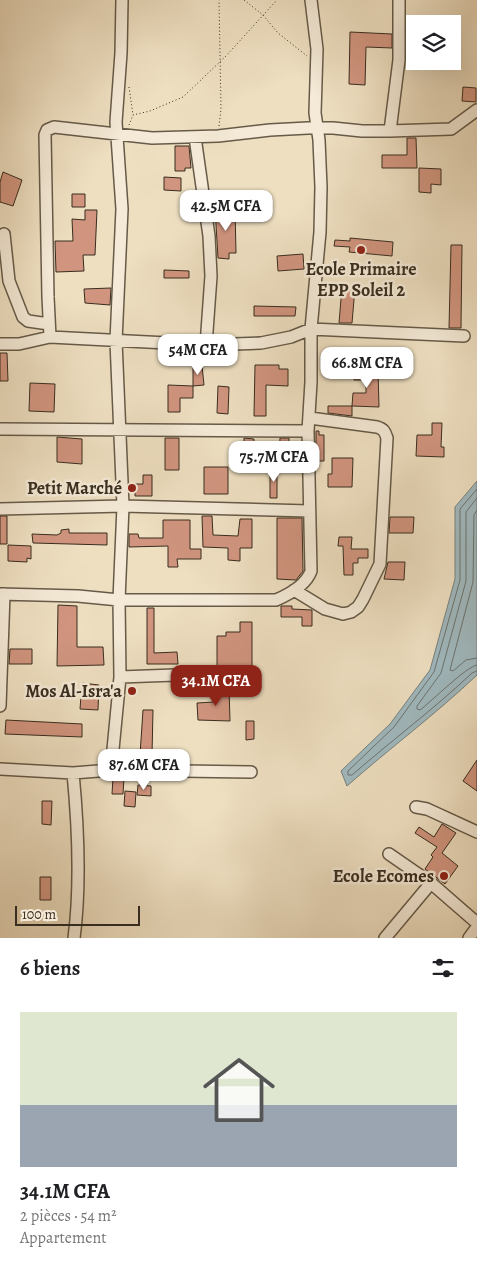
<!DOCTYPE html>
<html lang="fr">
<head>
<meta charset="utf-8">
<style>
	:root { --surface:#fff; --page:#f6f6f6; --text:#202124; --muted:#757577; --line:#e0e0e0; --accent:#8f2418 }
	body { margin:0; font-family:Alegreya,serif; background:var(--page); color:var(--text); height:100vh; display:flex; flex-direction:column; font-size:19px; white-space:nowrap }
	* { box-sizing:border-box; margin:0 }
	p { font-size:16px; color:var(--muted) }
	.icon { flex:none; width:28px; height:28px; fill:none; stroke:currentColor; stroke-width:2; stroke-linecap:round; stroke-linejoin:round }
	.map { position:relative; height:938px; overflow:hidden }
	.sheet { display:flex; flex-direction:column; background:var(--surface); flex:1 }
	.sheet>* { flex:none }
	.fabs { position:absolute; left:406px; top:15px; display:grid; gap:10px }
	.fabs a { display:grid; place-items:center; width:55px; height:55px; border-radius:0px; background:var(--surface); box-shadow:0 5px 20px #0002; font-size:25px }
	.scale { position:absolute; left:15px; bottom:12px; width:125px; box-sizing:border-box; padding-left:5px; border:2px solid #382d1f; border-top:0; font-size:14px; line-height:18px; white-space:nowrap; color:#382d1f; -webkit-text-stroke:4px #f4ead7; paint-order:stroke }
	.price { position:absolute; translate:-50% -42px; padding:0 11px; border-radius:10px; background:#fff; color:#222; font-size:16px; line-height:32px; filter:drop-shadow(0 1px 2px #0008) }
	.price::after { content:''; position:absolute; left:50%; top:30px; width:15px; height:11px; margin-left:-8px; background:inherit; clip-path:polygon(0 0,100% 0,50% 100%) }
	.price.on { background:var(--accent); color:#fff }
	ul { padding:0; list-style:none }
	li { display:grid; align-content:center; gap:10px; height:265px; padding:0 20px }
	li+li { border-top:1px solid var(--line) }
	li span { display:grid; place-items:center; height:155px; border-radius:0px; color:#555 }
	li>.icon { margin-inline-start:auto }
	span .icon { width:90px; height:90px; fill:#fffc; stroke-width:1 }
	li b { font-size:21px }
	h2 { display:flex; justify-content:space-between; align-items:center; height:60px; padding:0 20px; font-size:21px }
	.map>svg:first-child { display:block }
	.water { fill:#a0b9bf; stroke:#76817f }
	.lines { fill:none; stroke-linecap:round; stroke-linejoin:round }
	.shore { stroke:#6c736f; stroke-width:1 }
	.building { fill:#d1957f; stroke:#382d1f }
	.minor-casing { stroke:#665a48; stroke-width:14 }
	.path { stroke:#382d1f; stroke-width:1; stroke-dasharray:1 2.5; stroke-linecap:butt }
	.minor { stroke:#f4ead7; stroke-width:11 }
	.poi-dot { fill:#8f2418; stroke:#f4ead7; stroke-width:2 }
	.labels { text-anchor:middle; stroke-width:5; stroke-linejoin:round; paint-order:stroke }
	.poi-label { font-size:18px; font-weight:bold; fill:#382d1f; stroke:#f4ead7; text-anchor:end }
</style>
</head>
<body>
<div class="map">
<svg width="477" height="938" viewBox="0 0 477 938">
	<rect width="100%" height="100%" fill="#eedfc1"/>
	<filter id="stains"><feTurbulence type="fractalNoise" baseFrequency=".004" numOctaves="4"/><feColorMatrix values="0 0 0 0 .2 0 0 0 0 .09 0 0 0 0 .02 0 0 0 .5 -.17"/></filter>
	<radialGradient id="worn" r=".72"><stop offset=".6" stop-color="#630" stop-opacity="0"/><stop offset="1" stop-color="#630" stop-opacity=".3"/></radialGradient>
	<path class="water" d="M477,481V675C436,714 390,748 347,786L341,771L390,724L430,670L455,579V507Z"/>
	<g class="lines">
		<path class="shore" d="M477,489L460,509V580L434,672L394,727L348,771V775H352C391,741 434,709 472,673L477,671
			M477,498L466,512V581L441,673L417,706V709L420,710C432,701 467,666 477,665
			M477,510L474,515L473,582L450,670L453,671L466,660L477,658"/>
	</g>
	<path class="building" d="M350,32L392,34V48L366,47L365,85L349,84Z
		M463,87L476,88V102L462,101Z
		M407,138H416L417,168H382V155H407Z
		M175,146H189L191,168H185V171H175Z
		M419,168L441,169V185L431,184V193L419,192Z
		M3,172L22,180L13,206L0,202V182Z
		M164,177L181,178V191L164,190Z
		M72,194H85V207H72Z
		M215,208L235,209L236,253H229V259L218,258Z
		M85,210H97L95,255H83L84,271L56,272L55,241H73L72,219L85,220Z
		M350,238L393,242L392,256L349,252L350,247L334,246L335,240L350,241Z
		M451,245H462L461,328H449Z
		M303,254L304,269L278,271L277,256Z
		M164,270L189,271V278H164Z
		M342,287L355,288L352,323H339Z
		M111,288L110,305L85,303L84,289Z
		M254,306L296,307L295,316H254Z
		M0,353H7L8,381H0Z
		M255,365H279V369H288V386L266,385V416H254Z
		M202,366L204,385L193,386V367Z
		M378,370L379,407L352,406L353,393H366V380H354V371Z
		M30,383L55,384L54,412L29,411Z
		M168,385L193,386V398H180V412H168Z
		M218,386L229,387L228,414L217,413Z
		M328,406H352V416L328,413Z
		M432,423H442L441,447H444V457L416,456L417,435H432Z
		M316,431H319V435H324V461H316Z
		M57,437L82,439V464L57,462Z
		M165,438H179V470H165Z
		M244,438L254,439L253,466H242V446H244Z
		M280,438H289L288,466L279,465Z
		M332,458H353L352,487H328V474H332Z
		M204,467H228V494H204Z
		M270,468H277V498H270Z
		M143,475H152V496H135V492H130V484H143Z
		M0,516H7V544H0Z
		M202,516H212L213,535L238,536L240,519H252V548H240V561L228,560V548L203,547Z
		M390,517H414L413,533H389Z
		M277,518H302L303,571L296,580L277,579Z
		M163,520H190V549H201V559H177L178,567H168V546L129,547V534H138L139,538H163Z
		M69,529V533H107V545L33,543L32,534L57,535L61,533V530Z
		M339,537H352L351,549H368V558H358V563H353V575H344L343,546H338Z
		M8,545L31,546V559L27,558V562L8,561Z
		M388,562H405L404,580L384,579Z
		M58,605L77,606V647H103L104,665L57,666Z
		M281,606H292V609L312,610V626H302V617H281Z
		M147,608H154V653L177,652L178,664H147Z
		M240,622H252V668H217V636H226V632H240Z
		M10,649H32V664H9Z
		M82,683L99,685L98,710L80,709Z
		M214,687H229L230,721L198,720L197,703L214,702Z
		M143,710H153L152,755H140Z
		M6,720L82,724V737L5,734Z
		M246,721H254V739L246,740Z
		M477,760V791L463,781Z
		M113,778H124L123,794H112Z
		M138,785L151,786V796L137,795Z
		M125,791L136,792L135,807L124,806Z
		M42,801H52L51,825L42,824Z
		M442,824L456,833L442,853L458,866L445,884L425,869L433,857L431,855L437,847L415,833L419,827L434,837Z
		M40,877H51V900H40Z"/>
	<g class="lines">
		<defs>
			<path id="minor" d="M399,0V60L390,131H362L333,128H308L270,130L218,136L152,138L54,127L47,130L45,135L48,297L50,337L206,345L261,343L291,337L311,329L464,336
				M390,131L451,129L477,110
				M195,137L209,236L211,276L206,345
				M4,234L9,281L23,317L28,321L49,324
				M0,344H19L50,337
				M0,429L308,431
				M0,509L123,506L309,511
				M294,590L325,609L343,614L351,612L358,607L363,599L380,564L387,438C385,432 384,429 377,427L310,418
				M0,594L78,596L119,600L123,506L116,341L122,209L116,122L121,53L122,0
				M120,677L119,600H276C290,594 306,585 311,571L308,431L311,382V329L320,232L321,187L319,140L315,113L317,49L311,0
				M0,706L4,594
				M0,769L73,773
				M111,770L120,677L175,675L252,678
				M416,807L427,809L477,832
				M389,854L431,883L477,923
				M74,938C81,885 78,825 73,773L111,770L251,772
				M385,938L431,883
				M469,938L477,927"/>
		</defs>
		<use href="#minor" class="minor-casing"/>
		<path class="path" d="M244,0L263,15L278,33L307,56
			M129,87L133,115
			M129,125L133,115L150,111L183,97L226,56L277,0
			M219,126L221,109L219,0"/>
		<use href="#minor" class="minor"/>
	</g>
	<g class="poi-dot">
		<circle cx="361" cy="250" r="5"/>
		<circle cx="132" cy="488" r="5"/>
		<circle cx="132" cy="691" r="5"/>
		<circle cx="444" cy="876" r="5"/>
	</g>
	<g class="labels">
		<g class="poi-label">
			<text x="361" y="275" text-anchor="middle">Ecole Primaire<tspan x="361" dy="21">EPP Soleil 2</tspan></text>
			<text x="122" y="494">Petit Marché</text>
			<text x="122" y="697">Mos Al-Isra'a</text>
			<text x="434" y="882">Ecole Ecomes</text>
		</g>
	</g>
	<rect width="100%" height="100%" filter="url(#stains)"/>
	<rect width="100%" height="100%" fill="url(#worn)"/>
</svg>
<div class="fabs">
<a><svg class="icon" aria-label="layers" viewBox="0 0 24 24"><path d="M12 4l9 5-9 5-9-5zM3 14l9 5 9-5"/></svg></a>
</div>
<div class="scale">100 m</div>
<b class="price" style="left:226px;top:232px">42.5M CFA</b>
<b class="price" style="left:198px;top:376px">54M CFA</b>
<b class="price" style="left:367px;top:389px">66.8M CFA</b>
<b class="price" style="left:274px;top:483px">75.7M CFA</b>
<b class="price on" style="left:216px;top:707px">34.1M CFA</b>
<b class="price" style="left:144px;top:791px">87.6M CFA</b>
</div>
<section class="sheet">
<h2>6 biens<svg class="icon" aria-label="filters" viewBox="0 0 24 24"><path d="M4 7h16M4 17h16"/><circle cx="9" cy="7" r="2"/><circle cx="15" cy="17" r="2"/></svg></h2>
<ul>
<li><span style="background:linear-gradient(#dfe7d0 60%,#9aa5b1 0)"><svg class="icon" aria-label="home" viewBox="0 0 24 24"><path d="M3 11l9-7 9 7M6 9v11h12V9"/></svg></span><div><b>34.1M CFA</b><p>2 pièces · 54 m²</p><p>Appartement</p></div></li>
</ul>
</section>
</body>
</html>
